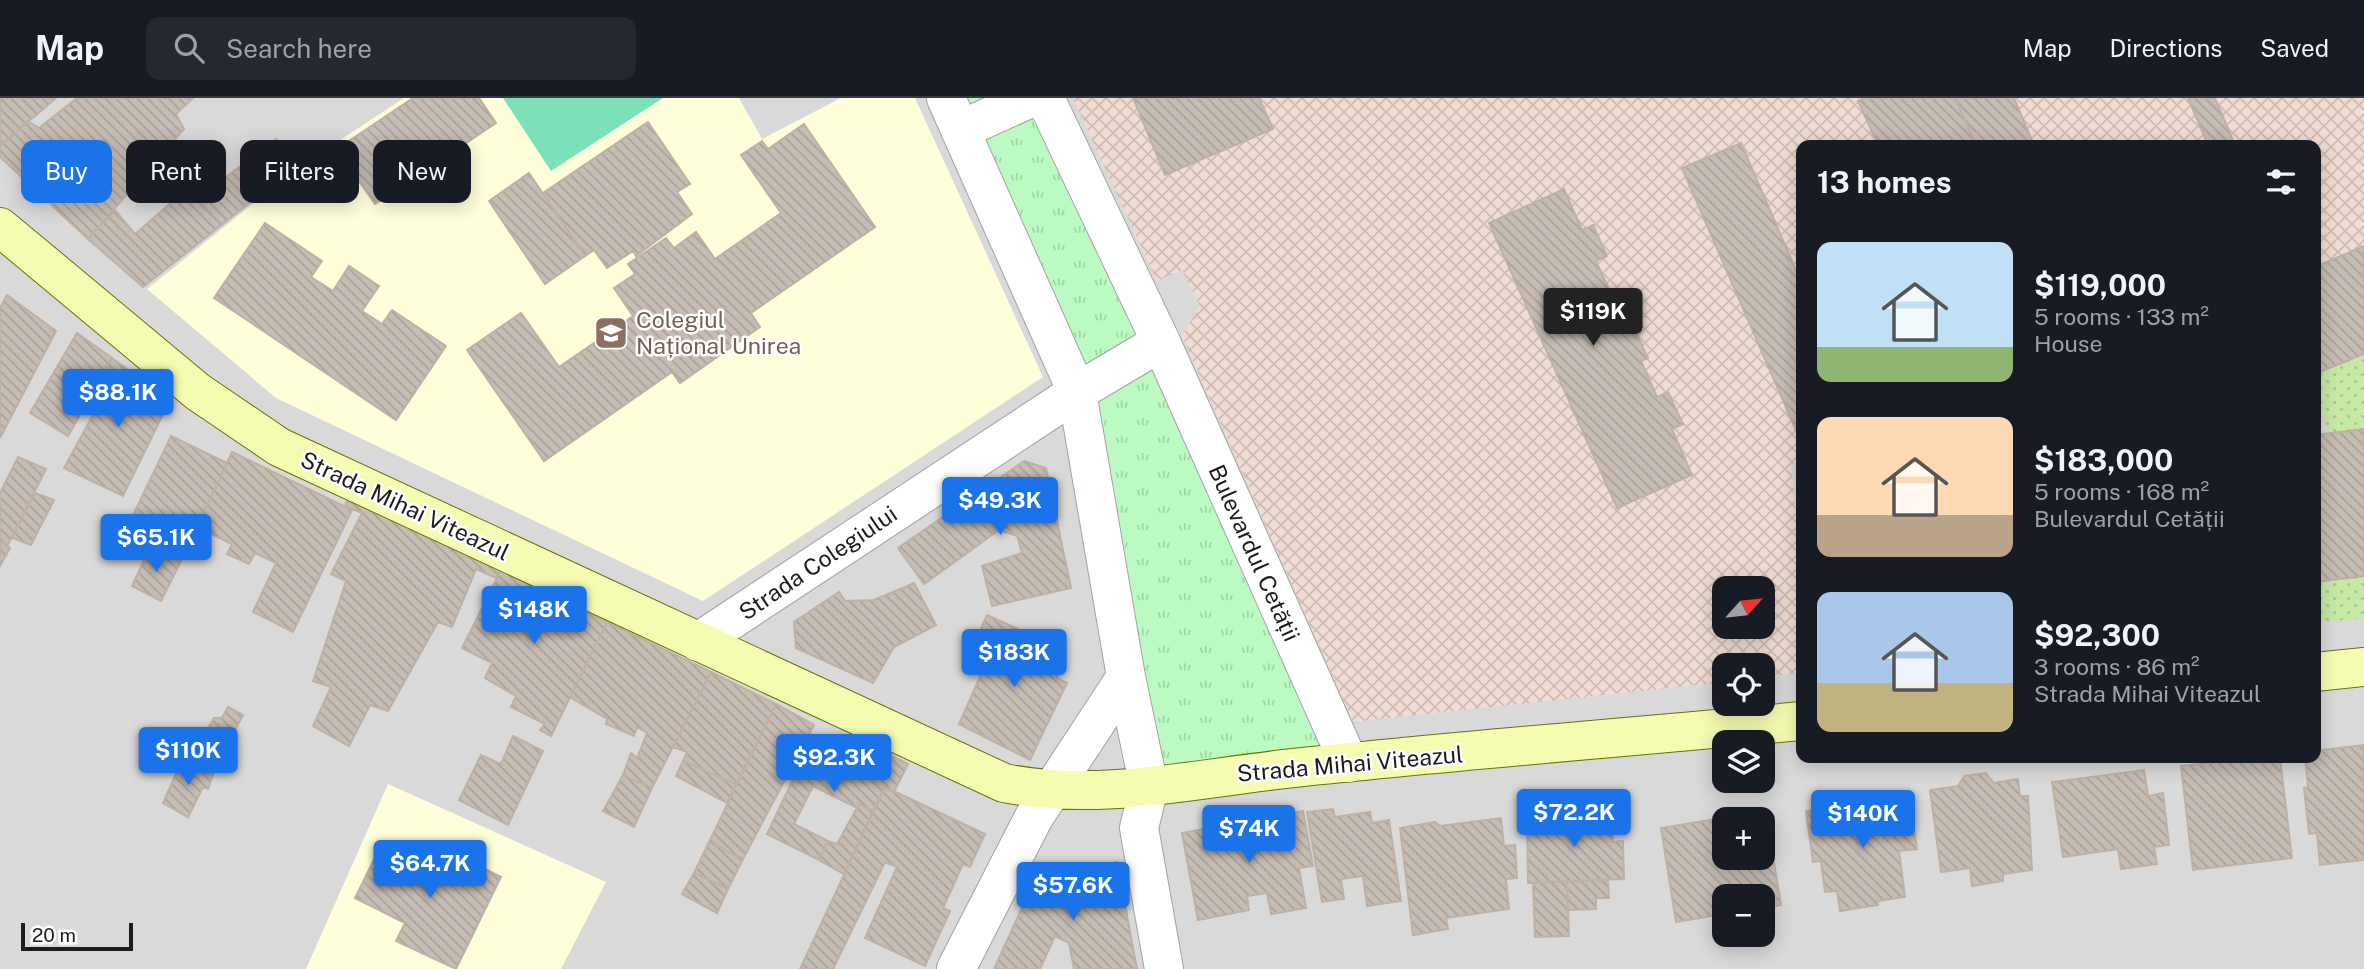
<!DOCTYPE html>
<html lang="en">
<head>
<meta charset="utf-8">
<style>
	:root { --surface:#171b24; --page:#242831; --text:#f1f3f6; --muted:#9ea1a6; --line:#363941; --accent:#1a73e8 }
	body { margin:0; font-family:"Public Sans",sans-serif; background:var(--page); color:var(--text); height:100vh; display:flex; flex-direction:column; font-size:26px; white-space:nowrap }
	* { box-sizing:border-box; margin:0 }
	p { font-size:23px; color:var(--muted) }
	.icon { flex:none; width:38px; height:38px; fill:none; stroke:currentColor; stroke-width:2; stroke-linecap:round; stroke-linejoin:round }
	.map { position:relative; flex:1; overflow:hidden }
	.panel { position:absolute; left:1796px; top:42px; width:525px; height:623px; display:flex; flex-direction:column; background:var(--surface); border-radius:14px; box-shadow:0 4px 18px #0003 }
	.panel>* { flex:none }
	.guide { position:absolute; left:21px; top:42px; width:665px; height:63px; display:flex; gap:14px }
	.needle { width:46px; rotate:63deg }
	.controls { position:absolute; left:1712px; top:478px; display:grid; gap:14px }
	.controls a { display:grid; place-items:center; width:63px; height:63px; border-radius:14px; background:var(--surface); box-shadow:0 4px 18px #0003; font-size:35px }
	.scale { position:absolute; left:21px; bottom:18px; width:112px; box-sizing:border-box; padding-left:7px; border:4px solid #1c1c1c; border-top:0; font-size:19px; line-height:24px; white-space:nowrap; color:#1c1c1c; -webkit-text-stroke:5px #fff; paint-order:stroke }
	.price { position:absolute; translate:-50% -60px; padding:0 16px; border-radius:7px; background:var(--accent); color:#fff; font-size:23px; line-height:46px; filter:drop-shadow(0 2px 4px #0008) }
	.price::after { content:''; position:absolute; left:50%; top:42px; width:21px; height:16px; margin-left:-10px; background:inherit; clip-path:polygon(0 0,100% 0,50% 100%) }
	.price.selected { background:#222; color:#fff }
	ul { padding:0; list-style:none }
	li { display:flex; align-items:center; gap:21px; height:175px; padding:0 21px }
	li span { display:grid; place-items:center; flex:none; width:196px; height:140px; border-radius:14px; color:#555 }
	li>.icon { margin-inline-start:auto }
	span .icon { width:84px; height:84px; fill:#fffc; stroke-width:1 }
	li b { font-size:30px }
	h2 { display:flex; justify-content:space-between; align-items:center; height:84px; padding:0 21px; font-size:30px }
	.chip { padding:0 24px; border-radius:14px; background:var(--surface); box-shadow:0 4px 18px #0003; font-size:24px; line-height:63px }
	.chip.selected { background:var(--accent); color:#fff }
	header { display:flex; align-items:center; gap:42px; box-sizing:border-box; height:98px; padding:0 35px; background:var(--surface); border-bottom:2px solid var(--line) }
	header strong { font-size:33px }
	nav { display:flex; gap:38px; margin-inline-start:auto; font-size:24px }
	.search { width:490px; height:63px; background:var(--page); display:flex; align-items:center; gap:18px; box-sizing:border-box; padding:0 24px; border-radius:14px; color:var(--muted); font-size:26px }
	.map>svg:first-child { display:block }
	.residential { fill:#dad9d9; fill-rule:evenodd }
	.education { fill:#feffd9 }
	.military { fill:url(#military-cross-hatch); fill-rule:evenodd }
	.grass { fill:url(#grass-dots) }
	.park { fill:url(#park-tufts) }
	.pitch { fill:#7ce0bb }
	.building { fill:url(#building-back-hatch); stroke:#c0b0a3; stroke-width:2 }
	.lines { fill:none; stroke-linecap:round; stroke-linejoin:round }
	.street-casing { stroke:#a3a3a3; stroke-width:40 }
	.secondary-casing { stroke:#667402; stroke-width:40 }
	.street { stroke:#fff; stroke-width:38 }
	.secondary { stroke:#f6fbb2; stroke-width:38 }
	.labels { text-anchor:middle; stroke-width:5; stroke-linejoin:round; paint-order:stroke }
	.education-label { font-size:23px; fill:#785e54; stroke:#fff; text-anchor:start }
	.street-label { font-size:23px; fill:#1c1c1c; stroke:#fff }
</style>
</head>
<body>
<header>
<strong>Map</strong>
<div class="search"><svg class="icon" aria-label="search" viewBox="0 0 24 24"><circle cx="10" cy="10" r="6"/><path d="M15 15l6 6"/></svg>Search here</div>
<nav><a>Map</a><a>Directions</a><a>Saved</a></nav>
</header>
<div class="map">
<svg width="2364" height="871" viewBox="0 0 2364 871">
	<defs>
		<pattern id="military-cross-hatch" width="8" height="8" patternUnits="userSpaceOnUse" patternTransform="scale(1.75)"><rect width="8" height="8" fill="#f0dcd3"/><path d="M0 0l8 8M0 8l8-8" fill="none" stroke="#cdbcb5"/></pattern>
		<pattern id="grass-dots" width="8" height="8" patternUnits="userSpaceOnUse" patternTransform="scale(1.75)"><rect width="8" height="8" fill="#c6eaa5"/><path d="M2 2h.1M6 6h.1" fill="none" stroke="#aac88d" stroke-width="1.8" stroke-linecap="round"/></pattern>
		<pattern id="park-tufts" width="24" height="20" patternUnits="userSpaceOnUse" patternTransform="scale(1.75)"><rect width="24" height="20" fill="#bbfac1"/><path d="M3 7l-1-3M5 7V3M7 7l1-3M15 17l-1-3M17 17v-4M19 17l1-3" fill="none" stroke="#a0d6a5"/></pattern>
		<pattern id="building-back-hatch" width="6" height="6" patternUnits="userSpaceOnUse" patternTransform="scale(1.75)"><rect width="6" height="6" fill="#c5bcb4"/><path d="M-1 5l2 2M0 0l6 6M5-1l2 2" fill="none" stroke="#a9a19a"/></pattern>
	</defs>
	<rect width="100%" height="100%" fill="#eeeae1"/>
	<path class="residential" d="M0,0H2364V871H0ZM1801,47H2315V660H1801ZM1724,490H1762V528H1724ZM1724,567H1762V606H1724ZM1724,644H1762V682H1724ZM1724,721H1762V760H1724ZM1724,798H1762V836H1724Z"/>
	<path class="education" d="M404,0H739L762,41L841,0H915L1043,279L703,503L276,300L147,191L295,72Z
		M388,686L606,784L561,871H306Z"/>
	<path class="military" d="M1077,0H2364V256L2315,276V47H1801V362L1791,367L1801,466V575L1762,579V567H1724V584L1353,624L1182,238L1200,208L1182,172L1157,183L1074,2ZM1724,490H1762V528H1724Z"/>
	<path class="grass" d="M2364,256V520L2315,525V344L2329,342C2326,319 2315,298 2315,276Z"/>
	<path class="park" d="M946,0H1045L1349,665L1149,689L1077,294Z"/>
	<path class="pitch" d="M503,0H663L551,73Z"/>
	<path class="building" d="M0,0H56L0,48Z
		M77,0H193L176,16L184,31L88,141L0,59V48L28,23L39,30Z
		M413,0H479L496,25L375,106L337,51Z
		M1133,0H1259L1273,31L1165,77Z
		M1864,0H1955L1976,47H1878L1858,3Z
		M1955,0H2014L2034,47H1976Z
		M2188,0H2215L2235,47H2208Z
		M648,24L690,86L677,94L692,116L636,158L633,153L607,170L594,152L585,158L543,95Z
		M804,26L875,129L751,215L760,229L680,285L672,274L544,363L467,252L521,215L559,269L633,218L614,190L635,176L628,166L666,140L674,150L696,134L715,161L781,115L741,57L762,43L768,51Z
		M276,41L295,69L143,189L88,141L115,112L135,136L188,90L197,101Z
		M1741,45L1801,184V344L1682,70Z
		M529,75L585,158L545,186L489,103Z
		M1564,91L1582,132L1593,127L1607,158L1596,163L1613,200L1618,197L1648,260L1641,263L1657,299L1668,294L1683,326L1672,331L1692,377L1617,410L1489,125Z
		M265,125L322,163L311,179L333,193L349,168L379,188L362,213L382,226L392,212L446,248L396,322L214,200Z
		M2364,148V256L2315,276V169Z
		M7,197L56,233L0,340V210Z
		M77,235L112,260L68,338L30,315Z
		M112,260L170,302L123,398L64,370L100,304L89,298Z
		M2364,331V478L2315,484V337Z
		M171,338L227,365L181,463L124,436Z
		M232,354L352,412L293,534L253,514L276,465L255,455L249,466L227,456L232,446L197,429Z
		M18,359L46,371L8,447L0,443V395Z
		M1024,363L1046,370L1071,490L992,508L982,468L1022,455L1017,438L999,432L924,486L898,450Z
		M351,394L502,470L496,480L476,471L452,529L438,524L388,613L370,607L349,648L313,628L331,589L313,583L346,483L331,476L362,415L345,408Z
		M35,395L54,402L31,447L12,440Z
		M0,443L10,450L0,468Z
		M150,449L181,463L161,503L132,488Z
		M502,470L607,524L551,638L540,632L545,626L511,609L516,598L485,580L492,565L462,550Z
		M914,485L936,527L894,549L873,585L796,550L794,524L839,494L845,503L874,502Z
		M987,517L1050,545L1047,554L1062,561L1057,580L1067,585L1030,662L959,626L994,547L978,537Z
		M607,524L711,574L652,690L623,677L631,655L637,660L647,635L637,629L634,638L606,626L607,621L570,599Z
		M711,574L776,606L736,686L683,663L687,654L673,649Z
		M776,606L814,627L743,761L709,744Z
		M228,609L243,617L214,673L182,662L197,639L202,641L214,620H222Z
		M513,638L543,653L508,727L459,702L481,657L501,666Z
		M867,646L908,666L894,694L885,689L873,713L859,706L857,710L813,688L794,726L828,743L819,762L767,736L805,656L831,670L829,675L848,684Z
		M2364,647V762L2320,767L2317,735L2309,736L2304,690L2308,689L2305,660H2315V653Z
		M2257,660H2280L2292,760L2193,772L2181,668Z
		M182,662L214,673L208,691L203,689L188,719L163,705Z
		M683,663L736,686L727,705L676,678Z
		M2144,672L2148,698L2163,695L2169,747L2154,749L2157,766L2121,771L2118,751L2063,759L2052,684Z
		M1986,675L1994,685L2018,681L2020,698H2028L2032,772L2003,776V783L1972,788L1970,770L1941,774L1930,692L1958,688L1964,678Z
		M623,677L652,690L634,729L603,713Z
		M885,689L985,736L970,769L963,766L943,810L950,813L925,868L865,840L897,769L885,764L833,871H800Z
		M1909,699L1917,751L1899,753L1905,799L1877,803L1878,807L1840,813L1837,793L1825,794L1821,763L1813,764L1806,713Z
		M859,706L873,713L844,776L819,762L828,743L837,746Z
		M1333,711L1335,719L1370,714L1372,725L1389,722L1401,803L1367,808L1363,778L1341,781L1344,801L1322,804L1307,714Z
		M1303,713L1313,768L1299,770L1306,810L1271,816L1267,795L1247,798L1249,812L1198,822L1182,735Z
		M1611,714L1613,744L1623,743L1624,781L1528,785L1527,724L1560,723V716Z
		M1734,718V721H1724V760H1762V722L1767,721L1781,807L1762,810V798H1724V816L1676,824L1661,730Z
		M1501,720L1504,748L1515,747L1517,780L1506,781L1509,811L1446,820L1448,831L1413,837L1400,730L1435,724L1440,728Z
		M383,743L437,769L446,751L501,779L456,871L396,843L405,825L355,800Z
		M709,744L743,761L728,791L694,775Z
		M1117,764L1137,871H1074L1069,845L1055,838L1040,871H994L1036,779Z
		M694,775L728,791L717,815L682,796Z
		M1608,782L1609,800H1596V811L1568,812L1567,783Z
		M1567,783L1569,838L1535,839L1533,785Z"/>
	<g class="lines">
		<defs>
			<path id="street" d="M946,0L1077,294L1126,579L1149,689L1139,730L1164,871
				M1045,0L1161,244L1349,665
				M960,32L1031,0
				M698,544L1077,294L1161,244
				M956,871L1034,719L1126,579"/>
			<path id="secondary" d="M0,129L198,294L279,349L1004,685C1100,704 1197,680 1294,670C1462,652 1632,639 1801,623
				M2315,574L2364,569"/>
		</defs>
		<use href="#street" class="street-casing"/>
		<use href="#secondary" class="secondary-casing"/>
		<use href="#street" class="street"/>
		<use href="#secondary" class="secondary"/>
	</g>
	<defs>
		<symbol id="university-square" viewBox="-11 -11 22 22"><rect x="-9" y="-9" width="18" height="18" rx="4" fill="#8d6e63" stroke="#fff"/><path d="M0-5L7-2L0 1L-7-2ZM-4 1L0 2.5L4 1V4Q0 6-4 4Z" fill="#fff"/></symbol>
	</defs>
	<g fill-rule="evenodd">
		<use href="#university-square" x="592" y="216" width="38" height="38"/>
	</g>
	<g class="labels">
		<g class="education-label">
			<text x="636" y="230">Colegiul<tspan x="636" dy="26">Național Unirea</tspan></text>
		</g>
		<g class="street-label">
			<text transform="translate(405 408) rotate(25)" y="8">Strada Mihai Viteazul</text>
			<text transform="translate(1254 455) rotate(66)" y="8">Bulevardul Cetății</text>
			<text transform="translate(818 465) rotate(-34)" y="8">Strada Colegiului</text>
			<text transform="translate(1350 666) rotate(-5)" y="8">Strada Mihai Viteazul</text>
		</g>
	</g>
</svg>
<div class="controls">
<a><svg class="needle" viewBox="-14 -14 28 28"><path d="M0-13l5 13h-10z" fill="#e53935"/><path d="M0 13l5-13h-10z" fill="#9ea1a6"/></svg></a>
<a><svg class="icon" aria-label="locate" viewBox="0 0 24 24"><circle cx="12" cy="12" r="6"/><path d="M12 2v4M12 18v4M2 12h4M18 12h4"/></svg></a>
<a><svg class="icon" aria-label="layers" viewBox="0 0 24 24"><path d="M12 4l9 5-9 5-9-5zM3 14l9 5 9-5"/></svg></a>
<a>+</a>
<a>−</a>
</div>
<div class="scale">20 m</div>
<b class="price selected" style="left:1593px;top:250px">$119K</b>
<b class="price" style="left:118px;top:331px">$88.1K</b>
<b class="price" style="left:1000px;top:439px">$49.3K</b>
<b class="price" style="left:156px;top:476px">$65.1K</b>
<b class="price" style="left:534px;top:548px">$148K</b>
<b class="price" style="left:1014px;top:591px">$183K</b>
<b class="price" style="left:188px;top:689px">$110K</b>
<b class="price" style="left:834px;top:696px">$92.3K</b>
<b class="price" style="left:1574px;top:751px">$72.2K</b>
<b class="price" style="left:1863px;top:752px">$140K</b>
<b class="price" style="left:1249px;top:767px">$74K</b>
<b class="price" style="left:430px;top:802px">$64.7K</b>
<b class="price" style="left:1073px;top:824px">$57.6K</b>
<div class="guide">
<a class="chip selected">Buy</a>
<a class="chip">Rent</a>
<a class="chip">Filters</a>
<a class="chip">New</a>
</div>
<section class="panel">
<h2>13 homes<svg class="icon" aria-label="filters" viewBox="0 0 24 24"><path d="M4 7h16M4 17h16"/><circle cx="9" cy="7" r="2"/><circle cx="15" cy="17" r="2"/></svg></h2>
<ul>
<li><span style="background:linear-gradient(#bfe0f5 75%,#8fb573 0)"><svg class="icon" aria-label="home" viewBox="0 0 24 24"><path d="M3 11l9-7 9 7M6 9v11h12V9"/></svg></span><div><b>$119,000</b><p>5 rooms · 133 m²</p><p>House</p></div></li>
<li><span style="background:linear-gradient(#ffd9b3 70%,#b9a48a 0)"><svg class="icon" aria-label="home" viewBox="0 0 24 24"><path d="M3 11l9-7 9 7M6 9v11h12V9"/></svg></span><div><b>$183,000</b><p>5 rooms · 168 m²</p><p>Bulevardul Cetății</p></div></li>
<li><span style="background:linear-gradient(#a9c7e8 65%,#c2b280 0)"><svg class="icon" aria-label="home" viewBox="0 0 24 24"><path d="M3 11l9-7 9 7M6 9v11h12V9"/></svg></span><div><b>$92,300</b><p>3 rooms · 86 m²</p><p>Strada Mihai Viteazul</p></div></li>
</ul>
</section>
</div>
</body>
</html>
